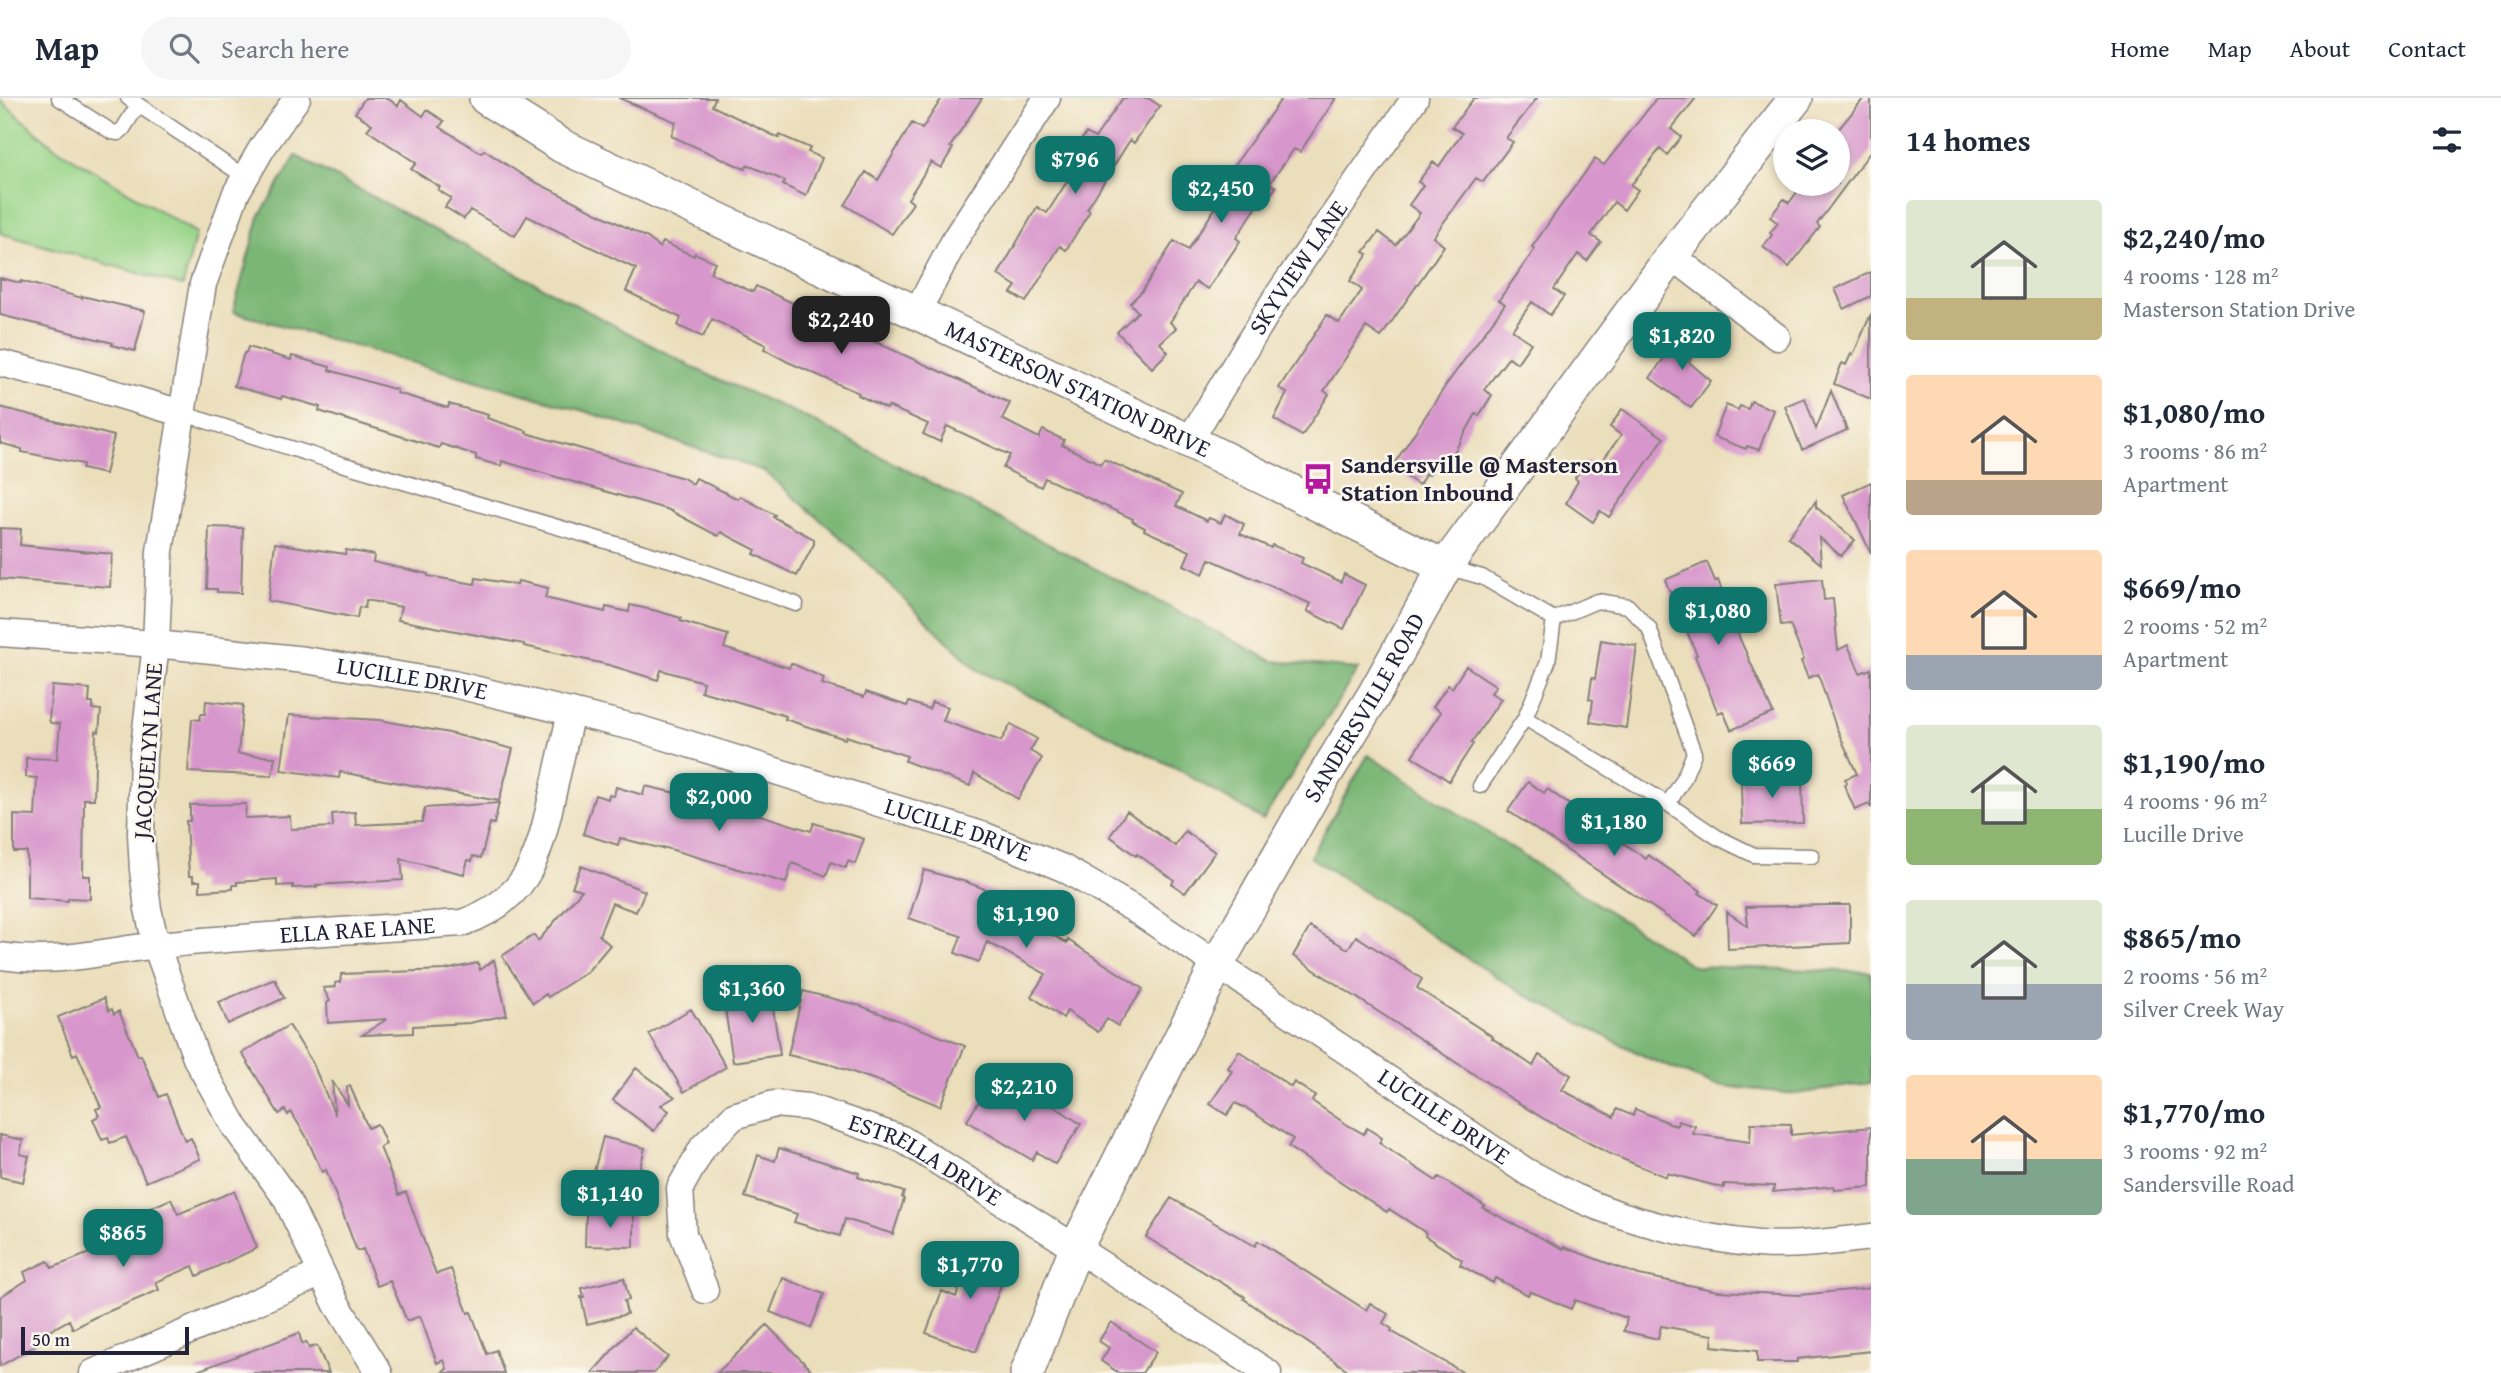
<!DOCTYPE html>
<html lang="en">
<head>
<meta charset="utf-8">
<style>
	:root { --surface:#fff; --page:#f6f6f7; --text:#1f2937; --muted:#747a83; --line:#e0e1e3; --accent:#0f766e }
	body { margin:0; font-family:"Gentium Book Plus",serif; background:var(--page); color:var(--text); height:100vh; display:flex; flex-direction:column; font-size:26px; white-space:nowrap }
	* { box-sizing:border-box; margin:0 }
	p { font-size:23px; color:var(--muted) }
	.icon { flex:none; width:38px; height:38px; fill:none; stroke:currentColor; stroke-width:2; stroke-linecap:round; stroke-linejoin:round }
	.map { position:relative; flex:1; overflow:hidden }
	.panel { display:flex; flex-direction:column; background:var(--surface); width:630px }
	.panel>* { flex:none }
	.controls { position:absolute; left:1773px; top:21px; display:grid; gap:14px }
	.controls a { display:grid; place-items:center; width:77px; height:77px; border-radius:50%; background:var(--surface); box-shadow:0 4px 10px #0003; font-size:35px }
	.scale { position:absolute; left:21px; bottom:18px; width:168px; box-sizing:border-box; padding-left:7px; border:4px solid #22223b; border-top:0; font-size:19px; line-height:24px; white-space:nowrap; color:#22223b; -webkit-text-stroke:5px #fbf7ec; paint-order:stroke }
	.price { position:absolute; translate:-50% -60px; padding:0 16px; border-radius:14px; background:var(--accent); color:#fff; font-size:23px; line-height:46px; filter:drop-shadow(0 2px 4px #0008) }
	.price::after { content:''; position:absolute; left:50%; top:42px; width:21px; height:16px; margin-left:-10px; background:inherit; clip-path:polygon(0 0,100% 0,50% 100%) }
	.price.active { background:#222; color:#fff }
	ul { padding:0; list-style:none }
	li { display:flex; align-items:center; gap:21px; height:175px; padding:0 35px }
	li span { display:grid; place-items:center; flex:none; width:196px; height:140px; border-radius:7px; color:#555 }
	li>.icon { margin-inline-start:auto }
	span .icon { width:84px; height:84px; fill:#fffc; stroke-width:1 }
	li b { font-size:30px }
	h2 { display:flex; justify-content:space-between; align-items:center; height:84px; padding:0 35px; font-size:30px }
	header { display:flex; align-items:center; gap:42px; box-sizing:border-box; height:98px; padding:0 35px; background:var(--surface); border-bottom:2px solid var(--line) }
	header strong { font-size:33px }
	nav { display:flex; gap:38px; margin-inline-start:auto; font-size:24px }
	.search { width:490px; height:63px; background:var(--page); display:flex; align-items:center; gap:18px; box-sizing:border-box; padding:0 24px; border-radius:38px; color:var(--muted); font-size:26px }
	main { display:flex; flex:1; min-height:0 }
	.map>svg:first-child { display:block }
	.green { fill:#98d488; stroke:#5d7b62; stroke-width:2 }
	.forest { fill:#7ab674; stroke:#4e6c58; stroke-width:2 }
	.building { fill:#d897cc }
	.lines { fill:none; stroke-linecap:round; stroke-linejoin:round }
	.service-casing { stroke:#86807b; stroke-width:17 }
	.minor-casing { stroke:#86807b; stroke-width:29 }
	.tertiary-casing { stroke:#86807b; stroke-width:36 }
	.service { stroke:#fff; stroke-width:14 }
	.minor { stroke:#fff; stroke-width:26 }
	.tertiary { stroke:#fff; stroke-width:33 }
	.labels { text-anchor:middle; stroke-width:5; stroke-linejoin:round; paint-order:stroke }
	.street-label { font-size:24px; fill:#22223b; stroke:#fbf7ec }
	.poi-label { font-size:24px; font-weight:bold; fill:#22223b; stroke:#fbf7ec; text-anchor:start }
</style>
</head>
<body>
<header>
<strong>Map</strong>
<div class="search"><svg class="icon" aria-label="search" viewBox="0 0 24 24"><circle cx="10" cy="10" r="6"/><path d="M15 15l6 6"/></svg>Search here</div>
<nav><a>Home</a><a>Map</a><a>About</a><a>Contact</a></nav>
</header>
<main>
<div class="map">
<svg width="1871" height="1275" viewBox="0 0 1871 1275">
	<rect width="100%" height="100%" fill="#fbf7ec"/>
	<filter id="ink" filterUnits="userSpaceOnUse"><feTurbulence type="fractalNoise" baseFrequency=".0143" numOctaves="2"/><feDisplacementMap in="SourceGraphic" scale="14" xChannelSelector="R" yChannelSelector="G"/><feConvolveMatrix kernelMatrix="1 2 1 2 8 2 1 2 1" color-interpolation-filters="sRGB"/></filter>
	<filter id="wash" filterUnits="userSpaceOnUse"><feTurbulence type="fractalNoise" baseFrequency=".00686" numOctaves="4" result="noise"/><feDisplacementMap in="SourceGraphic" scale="28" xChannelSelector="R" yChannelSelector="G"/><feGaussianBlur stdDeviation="1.57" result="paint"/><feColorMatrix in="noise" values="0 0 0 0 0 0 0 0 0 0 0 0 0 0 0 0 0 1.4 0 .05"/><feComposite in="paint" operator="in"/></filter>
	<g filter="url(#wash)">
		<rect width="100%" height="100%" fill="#ebdebb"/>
		<path class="green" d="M0,2L53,48L196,135L183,188L0,135Z"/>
		<path class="forest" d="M296,58L698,272L803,318L1272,563L1358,571L1263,722L1174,669L977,572L846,444L764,373L584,313L233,214L259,119Z
			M1368,657L1693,868L1871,874V985L1796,996L1714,987L1650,961L1523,896L1310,759Z"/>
		<g id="blocks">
			<path class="building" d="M365,0H387L398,8L401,2L423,18L427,12L444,23L440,29L481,55L484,52L527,80L648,140L660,150L663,144L694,158L695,155L715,164L710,175L753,194L756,188L808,212L804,220L845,239L849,232L1010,305L1002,321L1039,340L1043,332L1064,342L1062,347L1101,366L1104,361L1182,396L1176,408L1207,423L1209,420L1221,425L1225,416L1244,426L1240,436L1271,450L1272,447L1303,460L1301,465L1341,484L1344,476L1365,487L1344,531L1307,513L1311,506L1210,461L1203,476L1184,467L1190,453L1144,432L1145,430L1132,423L1133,421L1045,380L1041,389L1003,370L1010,357L947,328L940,344L923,336L928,326L888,308L887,311L858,297L859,295L788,264L764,251L766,247L712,221L703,239L678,228L681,220L626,193L636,171L527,118L515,138L470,112L464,121L445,109L451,100L438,92L440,89L411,71L416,65L367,32L372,26L355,15Z
				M619,0H715L712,8L779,40L780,37L810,50L808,54L822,60L806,98L783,87L785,83L748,67L745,71L671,38L676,24Z
				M942,0H982L950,49L953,50L941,70L931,64L908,101L913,105L892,136L845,107L866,74L878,82L912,25L922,31Z
				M1123,0H1148L1160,8L1134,45L1130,42L1087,111L1090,113L1066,152L1060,148L1026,204L1011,195L1016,188L998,177L1037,109L1047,115L1068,82L1078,58L1073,55L1086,35L1095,40Z
				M1282,0H1336L1300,54L1294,51L1270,85L1276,89L1262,109L1258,107L1236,140L1240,143L1208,191L1196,184L1170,224L1176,230L1160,245L1168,254L1152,270L1117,234L1138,214L1130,205L1142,193L1174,143L1188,152L1230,87L1224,82Z
				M1474,0H1537L1506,40L1513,44L1483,84L1476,80L1433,139L1444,148L1381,239L1366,229L1324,293L1329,296L1302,338L1274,321L1287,295L1279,290L1327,217L1339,225L1362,192L1350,183L1368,156L1364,154L1379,134L1396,147L1420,115L1409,107L1423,87L1418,84L1433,64L1439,68L1462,35L1452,29Z
				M1657,0H1696L1671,31L1681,39L1667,57L1660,51L1631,87L1638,92L1624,112L1614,104L1591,137L1601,144L1587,163L1578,156L1554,191L1564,198L1550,217L1532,204L1512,232L1531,245L1517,265L1509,259L1484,292L1492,297L1479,318L1476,316L1445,370L1437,365L1429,377L1426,375L1419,387L1392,369L1446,287L1505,206L1499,202L1535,151L1532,149L1557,113L1595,61L1604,67Z
				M1864,0H1871V53L1817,126L1820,129L1789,169L1763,149L1772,137L1770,135L1778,125L1770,119L1784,101L1789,105L1803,86H1838L1837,33Z
				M1871,174V198L1844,211L1835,191Z
				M0,180L21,185V183L82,200V198L145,213L135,253L112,247L113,245L0,217Z
				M1871,216V301L1834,286L1842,265L1846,267L1851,256L1853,257Z
				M1683,233L1701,247L1689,264L1711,283L1691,310L1650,280Z
				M248,249L291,262L292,258L330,269L329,272L397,292V295L448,310L449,306L488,317L487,320L527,333L526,335L683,380L693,386L696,380L738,401L740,398L775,417L773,419L814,441V446L797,478L754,456L756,452L721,434L718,438L669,412L502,363L501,368L476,361V357L441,346L439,350L319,313L320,309L282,298L281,301L234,288L244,255H246Z
				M1831,293L1847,332L1802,352L1785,308L1805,300L1816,331Z
				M1751,303L1774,312L1759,352L1747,348L1746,351L1714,339L1726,307L1738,312L1740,308L1748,311Z
				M0,309L114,338L105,376L82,371L83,366L22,354V351L0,345Z
				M1622,311L1664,340L1609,419L1600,413L1593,424L1566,405L1578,383L1575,380L1587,363L1597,370L1621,337L1610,329Z
				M1871,384V455L1843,397Z
				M1816,403V409L1855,442L1841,458L1819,439L1821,466L1788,439Z
				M209,429L243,430L241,495L217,494V491H207Z
				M0,430L21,431L20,447L112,456L110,489L0,481Z
				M275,445L345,456L346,452L374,457L373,464L428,476V478L475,486L476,480L517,487L518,483L548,490L545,500L605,514L606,509L629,514L630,507L657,513L681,520L680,523L728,537L724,550L789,570L791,565L824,580L822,586L864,599L866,594L907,608L909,604L929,611L932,604L948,609L943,623L1001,643L1011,626L1037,641L1030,653L1042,660L1018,701L974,675L970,688L905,663L907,658L846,638L845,641L785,621L786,618L701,593L703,584L661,572L658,582L609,567L524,548V546L398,522L401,509L366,502L365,510L359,509L357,520L268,503Z
				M1707,464L1715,483L1718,482L1740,541L1773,615L1731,632L1723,613L1718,615L1695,558L1697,557L1665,482Z
				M1822,481L1824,502L1833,501L1838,552L1848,547L1860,575L1871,571V710L1869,706L1855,712L1844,687L1847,685L1845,681L1857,676L1836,629L1818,576L1808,580L1801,563L1804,562L1790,527L1781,528L1776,486Z
				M1601,542L1637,548L1626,630L1590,624L1593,602L1589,601L1592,580L1595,581Z
				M1466,568L1496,588L1491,595L1501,601L1471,645L1473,646L1449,683L1412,658L1441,614L1433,609L1448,587L1452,590Z
				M52,588L90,591L89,605H93V611L101,612L99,634L96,633L94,701H84L83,778H90V801L68,800V803L27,800V754H14V717L35,718L37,680L26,679V660L57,661L60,626L51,625L49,622Z
				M206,603L243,607L238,656L275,659L272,678L188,674L192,621L200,622L201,616H205Z
				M289,617L380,622L449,635L513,651L499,703L340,674L339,680L281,672Z
				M1784,674V679H1802L1803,725L1742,726L1741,682L1761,681L1760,675Z
				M1528,684L1544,695L1547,691L1646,761L1648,757L1701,793L1699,795L1717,807L1696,838L1508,713Z
				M645,688L732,708L811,733L814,725L864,741L855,766L848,763L846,770L831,764L826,778L792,765L786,785L663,749V751L620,740L618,747L583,736L595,697L608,701L609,697L614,698L616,689L643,697Z
				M499,705L494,726L490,725L481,760L473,758L472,763L468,762L464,776L401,761L403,782L316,787L317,789L293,790V787L277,788V781L237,784V787H233V791L200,793V783H193V778H189L186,723H190V707L246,706L245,720L290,718L291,731L333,729L332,716L355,714L356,727L422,724L425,710Z
				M1127,713L1175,748L1185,733L1215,754L1185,795L1172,786L1174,782L1137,756L1136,758L1110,738Z
				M581,768L645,793L636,814L612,805L599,837L610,847L587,874L548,899L546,896L533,905L502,858L534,837L538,843L582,792L572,789Z
				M924,772L966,784L1004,798L1001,805L1034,823L1032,826L1067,845L1068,842L1143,891L1118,928L1107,921L1098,934L1067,913L1063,920L1031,898L1046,876L987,844L979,864L955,855L961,838L909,820Z
				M1829,807H1850V845L1728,851L1727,814L1748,828L1746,809Z
				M1310,829L1348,851L1356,838L1422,881L1417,890L1493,939L1492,940L1533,968L1539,957L1571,977L1562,992L1614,1019L1617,1011L1633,1018L1635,1011L1677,1028L1678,1023L1695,1028L1693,1036L1750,1044L1751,1025L1791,1026V1037L1871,1029V1089L1835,1092L1834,1088L1773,1094L1774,1088L1724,1086V1090L1667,1075L1666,1079L1608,1055L1544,1021L1512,1001L1293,858Z
				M494,862L507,917L469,925L413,928V935L362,937L387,921L328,925L327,905L330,903L323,890L336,889L335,885L341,884V876L445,872L478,865L480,872Z
				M275,881L284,900L228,926L219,904Z
				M770,890L780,957L733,964L723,897Z
				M803,893L861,908L965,948L940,1008L887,986L832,967L788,957Z
				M104,900L109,913L112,911L114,916L119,913L138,958L141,957L159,999L166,996L185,1043L191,1040L200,1061L146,1084L126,1039L110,1045L108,1040L102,1042L93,1021L99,1018L96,1011L101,1009L77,955L73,957L58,919Z
				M691,911L726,969L684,994L649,936Z
				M289,927L312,964L335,1017L332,983L348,1007L347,989L350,988L368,1030L377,1026L386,1046L380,1049L399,1097L406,1094L436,1176L451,1171L468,1215L471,1214L487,1256L496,1252L504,1275H441L447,1271L444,1262L437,1265L420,1218L407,1223L390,1183L377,1188L363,1151L357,1153L326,1072L322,1074L306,1038L291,1014L288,1017L285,1012L279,1016L242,955Z
				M1239,953L1291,989L1294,984L1315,998L1312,1003L1346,1026L1364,1036L1367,1030L1382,1040L1379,1045L1436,1083L1439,1079L1485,1108L1483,1110L1563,1151L1564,1149L1639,1177L1718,1193L1799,1197L1871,1190V1253L1797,1261V1264H1757V1253L1712,1248L1713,1237L1661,1228L1658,1241L1624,1233L1627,1220L1575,1202L1571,1211L1530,1193L1528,1197L1495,1180L1493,1185L1460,1167L1462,1162L1425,1138L1426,1135L1389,1111L1387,1114L1288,1049L1293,1041L1246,1010L1235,1005L1227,1017L1210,1006L1232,973L1228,970Z
				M636,970L675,999L661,1007L669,1013L654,1033L613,1002Z
				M993,980L1036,1006L1040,999L1081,1026L1055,1066L1037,1054L1032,1062L967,1023Z
				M0,1037L23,1042L20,1056L29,1058L23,1084L0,1079Z
				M603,1039L645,1050L634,1092L592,1081Z
				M779,1050L859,1075L858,1079L904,1094L902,1099L904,1101L893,1136L845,1121L840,1138L794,1124L797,1116L745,1099L758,1057L775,1063Z
				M234,1093L257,1150L197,1178L193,1168L156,1184L159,1192L93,1220L73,1231L69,1222L33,1242L36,1247L0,1268V1199L27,1182L24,1174L48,1163L52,1170L115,1145L111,1136L117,1134L113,1126L171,1101L178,1116Z
				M1171,1100L1255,1148L1258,1143L1366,1212L1370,1205L1388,1216L1383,1225L1392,1231L1391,1233L1464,1275H1352L1244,1201L1245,1199L1146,1139Z
				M586,1115L634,1116V1149L585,1148Z
				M974,1148L1011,1161L976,1254L926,1235L942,1193L956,1199Z
				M624,1180L629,1202L624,1203L627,1216L587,1226L581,1199H584L582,1190Z
				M783,1180L824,1196L811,1230L770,1214Z
				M1111,1224L1156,1254L1142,1275H1119L1101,1263L1109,1250L1099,1243Z
				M767,1227L814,1275H717Z
				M633,1229L668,1259L654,1275H592Z
				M299,1235L302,1246L306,1244L309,1250L317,1248L329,1275H197V1273Z"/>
		</g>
	</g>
	<g filter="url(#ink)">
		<use href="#blocks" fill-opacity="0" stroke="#86807b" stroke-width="2"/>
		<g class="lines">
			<defs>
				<path id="service" d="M59,0L112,34L118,35L123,31L138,7
					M128,0L245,79
					M181,315L328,362L681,465L796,506
					M1446,469L1482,479L1554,521L1597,503L1628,508L1649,530L1694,655L1683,682L1668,706L1525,620L1548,564L1554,521
					M1480,688L1525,620
					M1668,706L1717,739L1754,757L1812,758"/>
				<g id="minor">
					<path d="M297,0L262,50L236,95L203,186L160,453L156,546L143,657L141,736L143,772L148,811L156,847L196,960L235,1029L286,1100L336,1205L379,1275"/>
					<path d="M1672,158L1777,239"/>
					<path d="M916,216L957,138L1047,0"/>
					<path d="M0,265L72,283L181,315"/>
					<path id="s1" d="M1189,343L1276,200L1415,0"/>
					<path id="s2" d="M0,535L156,546L305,562L453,586L637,630L985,738L1063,770L1134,811L1527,1074C1543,1082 1559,1091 1575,1099C1629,1124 1699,1140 1758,1146C1790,1149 1838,1143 1871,1139"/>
					<path id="s3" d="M0,858C58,867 103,853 159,847C259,837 361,832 462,825C526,802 537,765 551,703C558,673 564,644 571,614"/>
					<path id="s4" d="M705,1192L683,1136L680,1090L703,1049L734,1018L774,1006L808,1009L902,1041L1076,1150L1268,1275"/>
					<path d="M93,1275L320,1176"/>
				</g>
				<g id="tertiary">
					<path id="s5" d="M486,0L562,48L1189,343L1445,469"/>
					<path id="s6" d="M1027,1275L1076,1150L1218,865L1314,695L1375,595L1445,469L1672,158L1796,0"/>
				</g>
			</defs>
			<use href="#service" class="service-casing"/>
			<use href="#minor" class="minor-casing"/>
			<use href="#tertiary" class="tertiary-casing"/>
			<use href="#service" class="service"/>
			<use href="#minor" class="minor"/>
			<use href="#tertiary" class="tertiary"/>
		</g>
	</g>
	<defs>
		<symbol id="bus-bare" viewBox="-9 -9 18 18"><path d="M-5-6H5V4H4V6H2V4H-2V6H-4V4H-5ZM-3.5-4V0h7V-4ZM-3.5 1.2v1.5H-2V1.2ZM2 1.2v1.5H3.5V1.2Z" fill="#b5179e" stroke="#fbf7ec" stroke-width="2.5" paint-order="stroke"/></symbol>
	</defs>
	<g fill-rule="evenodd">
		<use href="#bus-bare" x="1296" y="359" width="44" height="44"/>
	</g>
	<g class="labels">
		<g class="street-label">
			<text dy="8" stroke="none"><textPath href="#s1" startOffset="205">SKYVIEW LANE</textPath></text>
			<text dy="8" stroke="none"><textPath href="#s5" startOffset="660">MASTERSON STATION DRIVE</textPath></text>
			<text dy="8" stroke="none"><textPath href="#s2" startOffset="415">LUCILLE DRIVE</textPath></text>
			<text dy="8" stroke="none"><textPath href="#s6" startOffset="747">SANDERSVILLE ROAD</textPath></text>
			<text transform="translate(148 653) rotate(-86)" y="8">JACQUELYN LANE</text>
			<text dy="8" stroke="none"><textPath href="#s2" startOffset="982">LUCILLE DRIVE</textPath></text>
			<text dy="8" stroke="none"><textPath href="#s3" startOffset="359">ELLA RAE LANE</textPath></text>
			<text dy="8" stroke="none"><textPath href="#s2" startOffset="1549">LUCILLE DRIVE</textPath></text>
			<text dy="8" stroke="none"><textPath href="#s4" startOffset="402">ESTRELLA DRIVE</textPath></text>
		</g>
		<g class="poi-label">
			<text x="1341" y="375">Sandersville @ Masterson<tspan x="1341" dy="28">Station Inbound</tspan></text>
		</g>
	</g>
</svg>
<div class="controls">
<a><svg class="icon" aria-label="layers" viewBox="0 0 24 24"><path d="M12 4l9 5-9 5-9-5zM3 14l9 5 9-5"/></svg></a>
</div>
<div class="scale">50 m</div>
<b class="price" style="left:1075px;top:98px">$796</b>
<b class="price" style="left:1221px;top:127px">$2,450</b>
<b class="price active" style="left:841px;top:258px">$2,240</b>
<b class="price" style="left:1682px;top:274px">$1,820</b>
<b class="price" style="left:1718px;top:549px">$1,080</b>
<b class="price" style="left:1772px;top:702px">$669</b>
<b class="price" style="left:719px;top:735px">$2,000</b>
<b class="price" style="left:1614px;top:760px">$1,180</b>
<b class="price" style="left:1026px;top:852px">$1,190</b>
<b class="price" style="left:752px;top:927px">$1,360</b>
<b class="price" style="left:1024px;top:1025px">$2,210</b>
<b class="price" style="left:610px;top:1132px">$1,140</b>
<b class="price" style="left:123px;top:1171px">$865</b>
<b class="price" style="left:970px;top:1203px">$1,770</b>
</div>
<section class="panel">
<h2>14 homes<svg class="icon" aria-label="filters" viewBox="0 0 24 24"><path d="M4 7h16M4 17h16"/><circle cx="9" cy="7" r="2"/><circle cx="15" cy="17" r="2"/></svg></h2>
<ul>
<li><span style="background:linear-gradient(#dfe7d0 70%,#c2b280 0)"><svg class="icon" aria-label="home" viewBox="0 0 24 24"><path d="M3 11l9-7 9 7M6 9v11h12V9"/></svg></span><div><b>$2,240/mo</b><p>4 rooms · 128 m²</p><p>Masterson Station Drive</p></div></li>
<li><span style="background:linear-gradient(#ffd9b3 75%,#b9a48a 0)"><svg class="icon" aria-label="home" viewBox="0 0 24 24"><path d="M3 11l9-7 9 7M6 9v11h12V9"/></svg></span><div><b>$1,080/mo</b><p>3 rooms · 86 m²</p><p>Apartment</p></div></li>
<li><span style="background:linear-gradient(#ffd9b3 75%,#9aa5b1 0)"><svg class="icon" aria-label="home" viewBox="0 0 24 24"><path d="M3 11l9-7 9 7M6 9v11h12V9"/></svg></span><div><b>$669/mo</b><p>2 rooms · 52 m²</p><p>Apartment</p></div></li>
<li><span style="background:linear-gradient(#dfe7d0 60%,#8fb573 0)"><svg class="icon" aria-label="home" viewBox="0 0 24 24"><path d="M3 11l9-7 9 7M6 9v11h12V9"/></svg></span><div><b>$1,190/mo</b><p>4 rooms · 96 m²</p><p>Lucille Drive</p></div></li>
<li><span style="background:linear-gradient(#dfe7d0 60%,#9aa5b1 0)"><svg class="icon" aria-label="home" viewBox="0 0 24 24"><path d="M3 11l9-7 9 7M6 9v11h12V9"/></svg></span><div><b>$865/mo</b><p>2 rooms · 56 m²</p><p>Silver Creek Way</p></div></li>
<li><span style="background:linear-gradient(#ffd9b3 60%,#7fa58c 0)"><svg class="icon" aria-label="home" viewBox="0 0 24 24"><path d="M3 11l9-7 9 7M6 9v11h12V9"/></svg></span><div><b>$1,770/mo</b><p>3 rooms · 92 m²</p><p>Sandersville Road</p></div></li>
</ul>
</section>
</main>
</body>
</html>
